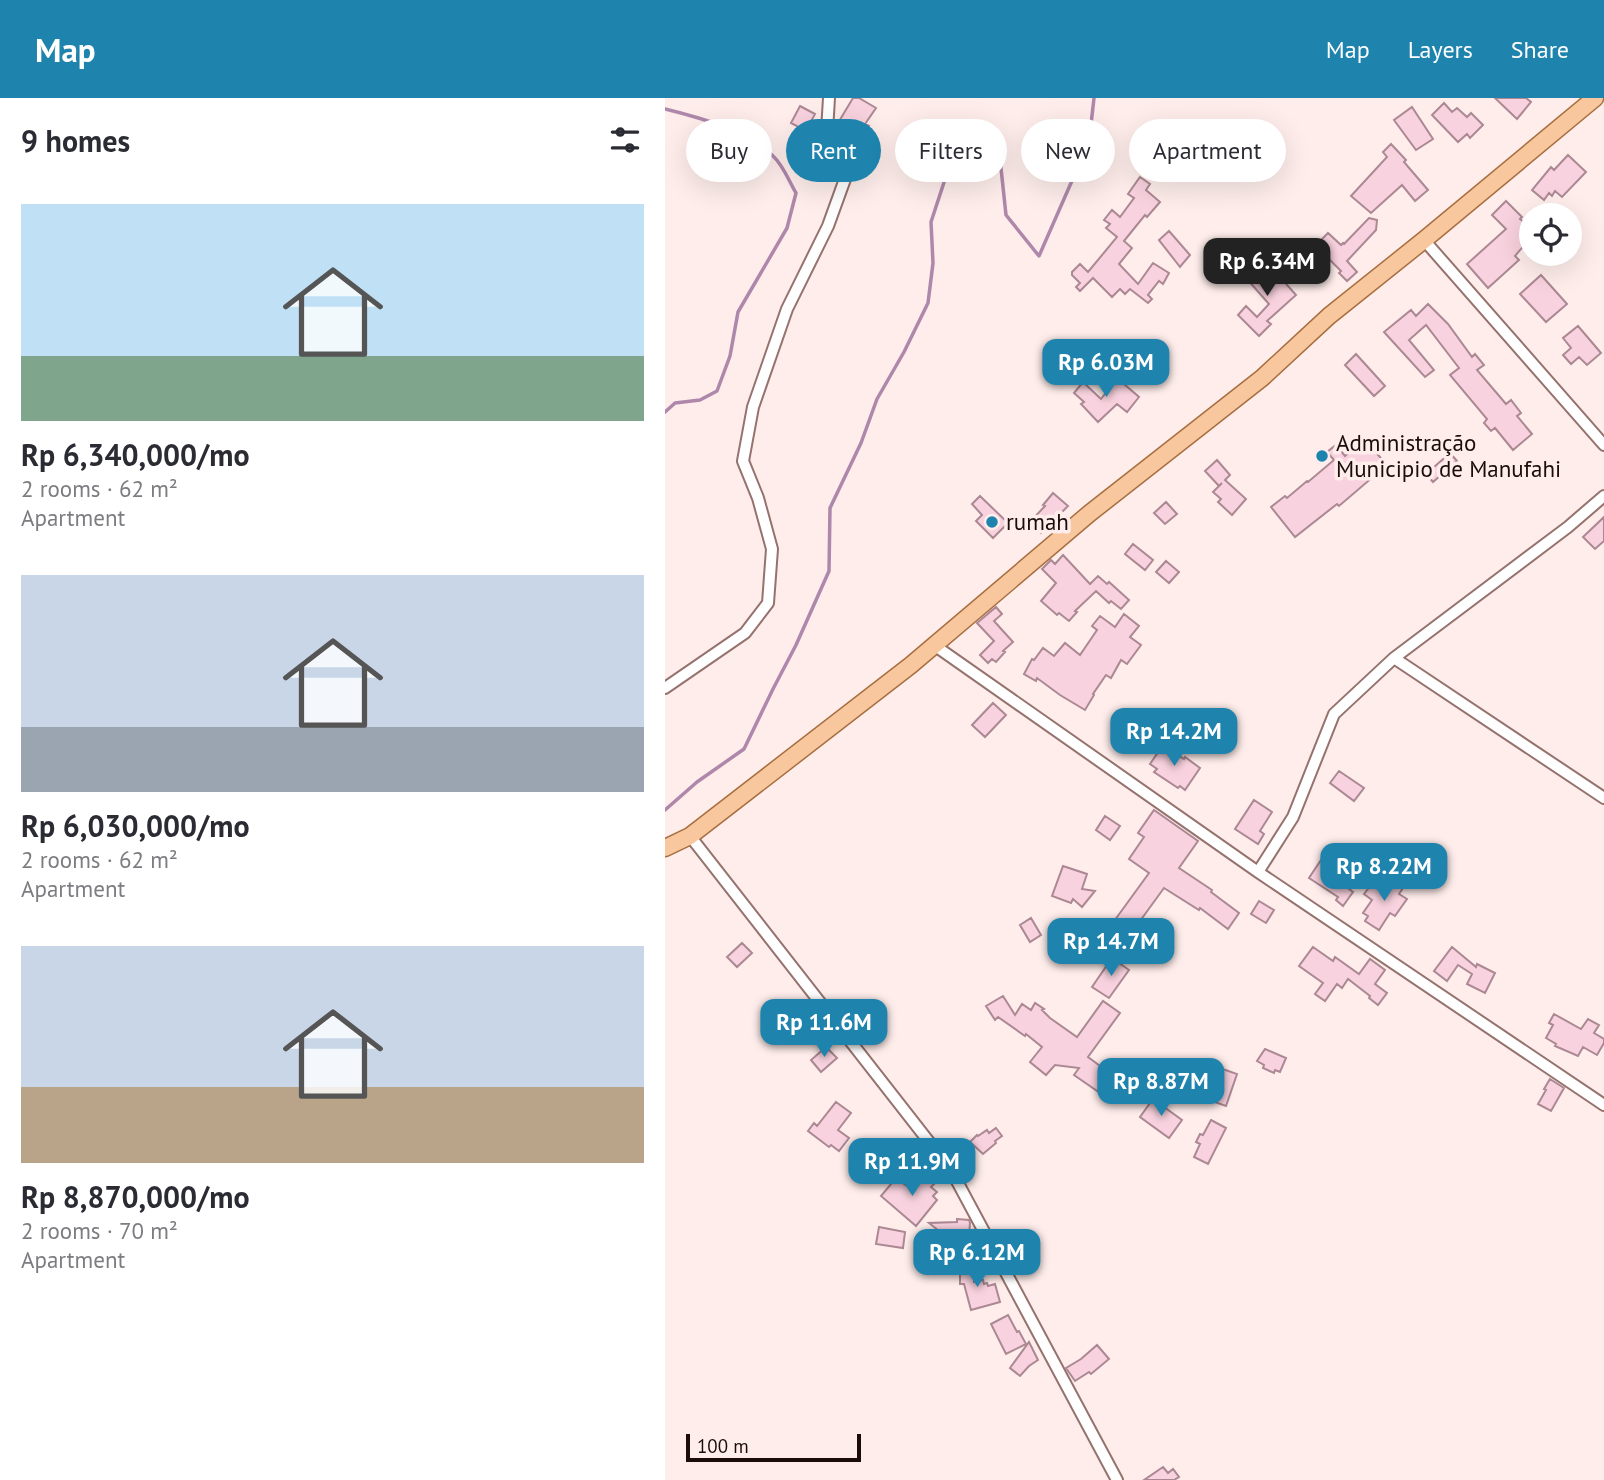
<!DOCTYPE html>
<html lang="en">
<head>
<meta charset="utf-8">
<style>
	:root { --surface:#fff; --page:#f2f2f3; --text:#2b2b33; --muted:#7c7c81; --accent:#1e83ad }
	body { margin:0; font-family:"PT Sans",sans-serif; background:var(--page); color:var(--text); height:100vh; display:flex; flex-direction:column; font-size:26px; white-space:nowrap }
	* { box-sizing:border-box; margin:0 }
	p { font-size:23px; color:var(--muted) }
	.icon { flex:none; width:38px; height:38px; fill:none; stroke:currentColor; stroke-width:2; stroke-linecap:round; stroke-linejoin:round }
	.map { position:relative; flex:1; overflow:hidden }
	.side { display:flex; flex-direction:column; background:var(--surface); width:665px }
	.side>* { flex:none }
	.guide { position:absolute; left:21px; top:21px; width:665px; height:63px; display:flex; gap:14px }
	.fabs { position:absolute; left:854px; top:105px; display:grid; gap:14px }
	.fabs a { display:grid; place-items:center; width:63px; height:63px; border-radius:50%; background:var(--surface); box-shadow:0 7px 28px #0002; font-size:35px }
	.scale { position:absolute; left:21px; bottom:18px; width:175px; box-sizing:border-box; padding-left:7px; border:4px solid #190c0b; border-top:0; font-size:19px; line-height:24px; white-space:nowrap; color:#190c0b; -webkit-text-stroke:5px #feedeb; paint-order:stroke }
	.price { position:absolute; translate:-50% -60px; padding:0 16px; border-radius:14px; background:var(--accent); color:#fff; font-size:23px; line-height:46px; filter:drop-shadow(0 2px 4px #0008) }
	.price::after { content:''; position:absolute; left:50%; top:42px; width:21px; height:16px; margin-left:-10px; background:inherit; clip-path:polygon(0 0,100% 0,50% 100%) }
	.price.selected { background:#222; color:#fff }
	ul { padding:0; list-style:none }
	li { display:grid; align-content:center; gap:14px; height:371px; padding:0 21px }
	li span { display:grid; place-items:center; height:217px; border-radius:0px; color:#555 }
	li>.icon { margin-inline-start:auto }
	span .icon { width:126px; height:126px; fill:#fffc; stroke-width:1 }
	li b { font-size:30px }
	h2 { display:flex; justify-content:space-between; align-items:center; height:84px; padding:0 21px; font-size:30px }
	.tag { padding:0 24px; border-radius:32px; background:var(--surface); box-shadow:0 7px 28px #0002; font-size:24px; line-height:63px }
	.tag.selected { background:var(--accent); color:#fff }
	header { display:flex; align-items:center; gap:42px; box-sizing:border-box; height:98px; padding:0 35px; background:var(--accent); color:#fff }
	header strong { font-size:33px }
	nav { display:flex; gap:38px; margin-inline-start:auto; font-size:24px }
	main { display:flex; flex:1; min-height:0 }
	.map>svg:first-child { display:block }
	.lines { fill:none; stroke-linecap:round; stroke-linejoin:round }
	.stream { stroke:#ae87ab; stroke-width:3.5 }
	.building { fill:#f8d2de; stroke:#ab8893; stroke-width:2 }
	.street-casing { stroke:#95726d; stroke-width:14 }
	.primary-casing { stroke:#a76e40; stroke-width:19 }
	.street { stroke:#fff; stroke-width:10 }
	.primary { stroke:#f8c79e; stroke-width:16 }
	.poi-dot { fill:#1e83ad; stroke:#feedeb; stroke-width:2.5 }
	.labels { text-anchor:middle; stroke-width:7; stroke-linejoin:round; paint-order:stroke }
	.poi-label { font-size:23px; fill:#190c0b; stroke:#feedeb; text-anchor:start }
</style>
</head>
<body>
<header>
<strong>Map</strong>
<nav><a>Map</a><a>Layers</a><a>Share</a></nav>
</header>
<main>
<section class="side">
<h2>9 homes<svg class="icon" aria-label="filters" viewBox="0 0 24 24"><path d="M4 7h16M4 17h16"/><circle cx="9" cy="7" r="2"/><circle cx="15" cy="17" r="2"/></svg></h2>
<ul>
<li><span style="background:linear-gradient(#bfe0f5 70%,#7fa58c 0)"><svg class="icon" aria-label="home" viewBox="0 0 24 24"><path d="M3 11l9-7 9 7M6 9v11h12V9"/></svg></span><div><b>Rp 6,340,000/mo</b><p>2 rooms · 62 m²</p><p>Apartment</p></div></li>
<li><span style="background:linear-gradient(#c9d6e8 70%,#9aa5b1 0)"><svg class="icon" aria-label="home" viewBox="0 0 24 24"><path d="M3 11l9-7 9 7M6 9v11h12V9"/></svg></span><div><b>Rp 6,030,000/mo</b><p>2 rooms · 62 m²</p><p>Apartment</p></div></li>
<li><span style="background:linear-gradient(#c9d6e8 65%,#b9a48a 0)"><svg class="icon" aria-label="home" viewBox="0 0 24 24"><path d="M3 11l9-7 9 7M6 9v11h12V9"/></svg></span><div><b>Rp 8,870,000/mo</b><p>2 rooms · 70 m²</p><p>Apartment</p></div></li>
</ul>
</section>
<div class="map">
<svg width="939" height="1382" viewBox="0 0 939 1382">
	<rect width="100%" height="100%" fill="#feedeb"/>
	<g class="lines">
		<path class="stream" d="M0,11C33,19 84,33 108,58C118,67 124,83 131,95L122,130L73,214L65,258L52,293L35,302L10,305L0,314
			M0,712L32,684L79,651L108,591L131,547L164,473L165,410L196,345L212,301L239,254L263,205L268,165L266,124L287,60L313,30L335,61L341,117L374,158L424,44L429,0"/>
	</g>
	<path class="building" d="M188,0H194L211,10L200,26L204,28L194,44L180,35L178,38L170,34V30Z
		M830,0H861L866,4L852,21Z
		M779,5L787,14L792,10L802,19L806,15L818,27L805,40L802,36L793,44L767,17Z
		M135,8L150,16L141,33L126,25Z
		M747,9L768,41L751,52L729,22Z
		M726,46L741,62L739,64L763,92L750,103L737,87L706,115L686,98L722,59L718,54Z
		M903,57L921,74L897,99L890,93L887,98L884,95L879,102L867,92L886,69L889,72Z
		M475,79L485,86L481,92L495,104L482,119L480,117L459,143L467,150L454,166L473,186L488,165L504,175L498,186L494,183L483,197L487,201L483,205L465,191L460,196L455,191L447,199L428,180L415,193L411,189L415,185L407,177V174L415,166L423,174L452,139L441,130L445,126L439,122L447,112L455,119L469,100L463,96Z
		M841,103L857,119L855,121L866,130V139L850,158L854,162L823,190L802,166L841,131L827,117Z
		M704,120L712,122L711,132L682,163L692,174L682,183L674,175L676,173L661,158L644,178L632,167L663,135L676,147L678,145L679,146Z
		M504,133L525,157L515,169L494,142Z
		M598,165L613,181L615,179L631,197L602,223L606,226L594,238L573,217L581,208L592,219L604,206L581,180Z
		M876,177L902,206L881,224L855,196Z
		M763,206L783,226L807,259L810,256L819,267L812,272L841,306L846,302L856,315L852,318L867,336L848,352L830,330L826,333L819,325L822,321L785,277L794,270L761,227L744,242L769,272L760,279L719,234L746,212L751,218Z
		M913,228L936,255L922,267L914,259L906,266L898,257L906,250L898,240Z
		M485,244L496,256L484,267L473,255Z
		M691,256L720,288L709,298L680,267Z
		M452,280L474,299L462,314L452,306L433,324L416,306L419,304L409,295L418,284L436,301Z
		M699,341L722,367L674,408L672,406L630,439L606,409L620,398L622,400L642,383L643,384L669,362L662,354L671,347L680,358Z
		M785,355L792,363L768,384L761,376Z
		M552,362L565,377L560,382L581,401L567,417L553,404L556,401L548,394L557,385L554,388L540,373Z
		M388,395L403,408L376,435L365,424L380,408L378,407Z
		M315,398L343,425L328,440L311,423L317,417L307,406Z
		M501,404L512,416L500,426L489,415Z
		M939,419V443L930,451L918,439Z
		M468,446L488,462L480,472L460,456Z
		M398,457L425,486L433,478L442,486L444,484L464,502L456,511L446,503L444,505L431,493L410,513L412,514L404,523L394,515L392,517L376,503L391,485L377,471L386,462L390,466Z
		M501,463L514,474L504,485L491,474Z
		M331,509L337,516L329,523L348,544L338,553L340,554L331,564L327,561L323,565L315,557L329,543L312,525Z
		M459,516L474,528L465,539L476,547L462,566L456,562L446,580L441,577L428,596L429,597L420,612L395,597L372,580L371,583L359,576L367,561L369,562L378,550L389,558L400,545L415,557L432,532L427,528L435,518L450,529Z
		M328,605L341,617L320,639L307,627Z
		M498,647L519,661L520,659L535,670L520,692L515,688L513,690L489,674L492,671L485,666Z
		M674,673L699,690L689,703L665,685Z
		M589,702L607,714L595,733L599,736L593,746L570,731Z
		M489,712L533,743L514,770L547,792L546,794L574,815L563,831L535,810L534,812L499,790L456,849L439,837L484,775L464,761L479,739L473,735Z
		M440,718L455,728L445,742L431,732Z
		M667,758L682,768L672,782L688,794L678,808L671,802L673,799L644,780L656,762L661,766Z
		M398,768L422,776L417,791L430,793L417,809L408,801L406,805L387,798Z
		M722,779L738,790L734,796L742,801L730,818L725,815L714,832L700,823L703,818L698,815L707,802L699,796L706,787L713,791Z
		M594,803L609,812L601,825L586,816Z
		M366,820L376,837L365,844L355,827Z
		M77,845L87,855L72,869L62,859Z
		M648,849L668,863L670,859L694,876L705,861L720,872L710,886L722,895L713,907L704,900L705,898L683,881L677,890L672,886L660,903L650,896L658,885L634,868Z
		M787,849L811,869L812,866L830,875L820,895L802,886L807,876L793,867L782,883L769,873Z
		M447,860L464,872L444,900L427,889Z
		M338,898L350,917L357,906L366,912L370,905L379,911L377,912L385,920L412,939L438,903L455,915L423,959L450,979L438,997L409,977L414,970L390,967L381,977L365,964L377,949L361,936L360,938L333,919L330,922L321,908Z
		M889,916L916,931L923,921L934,927L929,935L939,941V945L932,957L918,949L913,958L890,948L891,946L881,940L888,927L884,925Z
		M161,949L172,960L156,974L146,962Z
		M600,951L621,960L615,974L610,972L609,975L598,970L599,967L592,963Z
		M552,969L572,976L561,1008L541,1001Z
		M885,981L899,990L886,1013L873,1006L881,992L879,991Z
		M488,1001L517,1022L504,1040L475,1019Z
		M171,1004L186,1015L173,1032L184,1040L174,1053L166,1047L164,1049L143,1033L149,1025L152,1028Z
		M546,1022L561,1030L543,1066L529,1059L535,1046L531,1044L535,1036L538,1037Z
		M331,1030L337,1038L330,1043L331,1045L318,1056L305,1044L312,1037L313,1038L322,1032L324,1035Z
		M259,1077L269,1086L266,1089L272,1094L268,1098L272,1102L251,1128L216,1098L231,1080L242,1088L251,1078L255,1081Z
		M292,1121L304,1122L305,1125L304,1137H306L307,1148H292V1138L275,1139L274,1133L264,1125L292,1124Z
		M214,1129L240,1134L238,1150L211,1146Z
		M295,1166H306V1171L310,1172L309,1184L318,1182L319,1186L322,1185L323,1188L330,1186L335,1204L306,1212L299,1186H295Z
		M343,1217L352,1234L354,1233L361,1246L341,1256L326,1226Z
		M364,1244L373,1262L364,1268L355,1278L345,1270Z
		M432,1247L444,1261L426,1276L424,1274L410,1283L401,1270L416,1261Z
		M498,1369L503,1375L508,1371L514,1379L509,1382H479Z"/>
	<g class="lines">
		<defs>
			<path id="street" d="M759,142L939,347
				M269,547L593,774L939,1007
				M729,560L939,700
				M0,590L80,535L103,505L107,451L93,400L78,363L88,309L122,211L163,128L180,81L161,50L164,0
				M25,738L286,1072L452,1382
				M593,774L628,719L669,616L729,560L903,429L939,398"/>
			<path id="primary" d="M0,750L25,738L246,567L425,415L597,280L664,218L759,142L930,0"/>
		</defs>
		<use href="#street" class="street-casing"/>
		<use href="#primary" class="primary-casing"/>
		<use href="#street" class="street"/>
		<use href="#primary" class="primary"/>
	</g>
	<g class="poi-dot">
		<circle cx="657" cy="358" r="7"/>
		<circle cx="327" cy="424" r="7"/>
	</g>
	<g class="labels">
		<g class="poi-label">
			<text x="671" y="353">Administração<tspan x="671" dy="26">Municipio de Manufahi</tspan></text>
			<text x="341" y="432">rumah</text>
		</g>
	</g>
</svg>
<div class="fabs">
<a><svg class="icon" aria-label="locate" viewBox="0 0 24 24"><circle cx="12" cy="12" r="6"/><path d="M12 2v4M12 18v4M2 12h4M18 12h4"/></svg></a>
</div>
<div class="scale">100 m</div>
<b class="price selected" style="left:602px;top:200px">Rp 6.34M</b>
<b class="price" style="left:441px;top:301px">Rp 6.03M</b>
<b class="price" style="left:509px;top:670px">Rp 14.2M</b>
<b class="price" style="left:719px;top:805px">Rp 8.22M</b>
<b class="price" style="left:446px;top:880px">Rp 14.7M</b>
<b class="price" style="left:159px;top:961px">Rp 11.6M</b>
<b class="price" style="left:496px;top:1020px">Rp 8.87M</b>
<b class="price" style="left:247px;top:1100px">Rp 11.9M</b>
<b class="price" style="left:312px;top:1191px">Rp 6.12M</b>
<div class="guide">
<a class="tag">Buy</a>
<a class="tag selected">Rent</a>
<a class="tag">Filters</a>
<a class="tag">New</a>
<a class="tag">Apartment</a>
</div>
</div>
</main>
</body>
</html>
